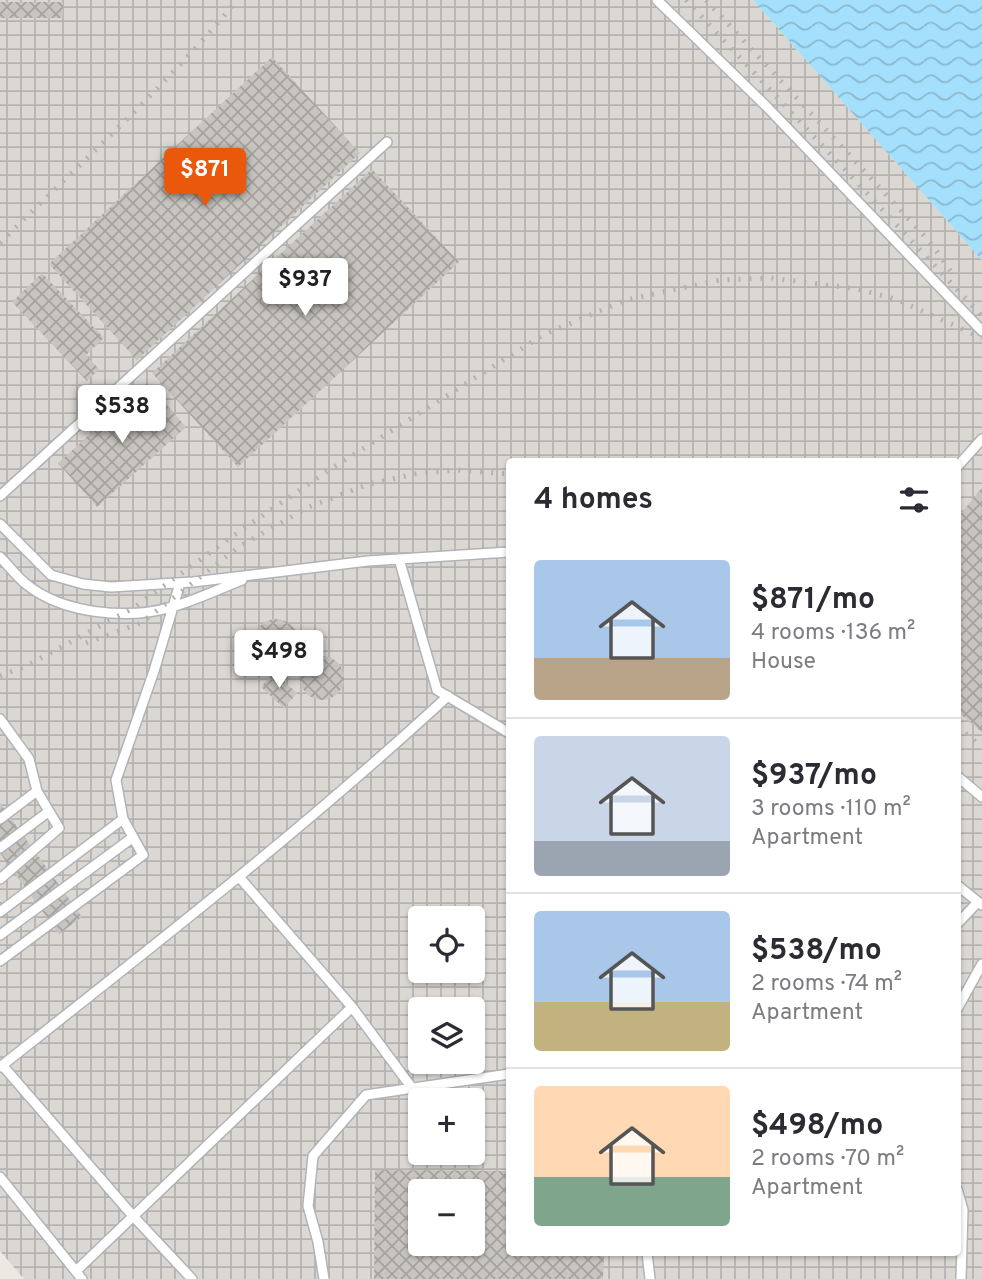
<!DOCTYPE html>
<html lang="en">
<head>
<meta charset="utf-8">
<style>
	:root { --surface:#fff; --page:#f2f2f3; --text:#2b2b33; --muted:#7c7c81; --line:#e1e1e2; --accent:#ea580c }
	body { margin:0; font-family:Overpass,sans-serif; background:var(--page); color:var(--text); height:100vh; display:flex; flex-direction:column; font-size:26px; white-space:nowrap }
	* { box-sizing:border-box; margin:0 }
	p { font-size:23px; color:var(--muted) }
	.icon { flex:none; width:38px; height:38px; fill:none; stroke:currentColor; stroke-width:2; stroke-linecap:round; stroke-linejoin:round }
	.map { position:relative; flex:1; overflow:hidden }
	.side { position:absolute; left:506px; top:458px; width:455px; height:798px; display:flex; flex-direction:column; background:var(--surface); border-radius:7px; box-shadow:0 2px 5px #0004 }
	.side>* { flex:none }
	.buttons { position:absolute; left:408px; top:906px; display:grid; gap:14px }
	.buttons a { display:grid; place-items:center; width:77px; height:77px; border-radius:7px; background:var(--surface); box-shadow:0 2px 5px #0004; font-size:35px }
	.price { position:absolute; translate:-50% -60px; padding:0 16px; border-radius:7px; background:#fff; color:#222; font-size:23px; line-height:46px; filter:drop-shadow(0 2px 4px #0008) }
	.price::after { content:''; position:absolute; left:50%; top:42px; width:21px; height:16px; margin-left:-10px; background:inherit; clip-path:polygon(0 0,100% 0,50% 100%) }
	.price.on { background:var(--accent); color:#fff }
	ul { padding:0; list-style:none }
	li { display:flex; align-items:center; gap:21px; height:175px; padding:0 28px }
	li+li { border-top:2px solid var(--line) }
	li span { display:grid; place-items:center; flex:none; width:196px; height:140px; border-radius:7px; color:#555 }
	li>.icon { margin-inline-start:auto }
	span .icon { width:84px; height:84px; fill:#fffc; stroke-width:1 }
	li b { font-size:30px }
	h2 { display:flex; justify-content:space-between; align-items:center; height:84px; padding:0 28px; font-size:30px }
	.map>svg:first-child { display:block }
	.industrial { fill:url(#industrial-grid); fill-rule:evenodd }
	.water { fill:url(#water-waves) }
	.building { fill:url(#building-cross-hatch); fill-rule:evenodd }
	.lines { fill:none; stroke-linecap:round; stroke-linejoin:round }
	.lane-casing { stroke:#b0b3b7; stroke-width:12 }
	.lane { stroke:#fff; stroke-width:9 }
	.rail { stroke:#b1b2b2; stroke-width:5; stroke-dasharray:2 9; stroke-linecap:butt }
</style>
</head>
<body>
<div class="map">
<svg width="982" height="1279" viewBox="0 0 982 1279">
	<defs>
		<pattern id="industrial-grid" width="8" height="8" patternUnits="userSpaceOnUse" patternTransform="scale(1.75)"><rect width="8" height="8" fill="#dbd8d4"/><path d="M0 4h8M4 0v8" fill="none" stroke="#b5b2af"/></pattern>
		<pattern id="water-waves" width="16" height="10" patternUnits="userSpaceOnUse" patternTransform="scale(1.75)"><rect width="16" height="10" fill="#a4e0fb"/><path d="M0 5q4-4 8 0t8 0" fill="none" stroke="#89b9cf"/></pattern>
		<pattern id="building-cross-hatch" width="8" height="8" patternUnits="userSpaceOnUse" patternTransform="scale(1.75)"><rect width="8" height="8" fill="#c8c4bf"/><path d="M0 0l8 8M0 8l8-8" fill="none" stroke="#a5a29f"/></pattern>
	</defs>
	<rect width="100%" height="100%" fill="#ece9e2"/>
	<path class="industrial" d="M0,0H753L982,260V1279H24L0,1251ZM509,462H957V1253H509ZM420,919H472V971H420ZM420,1010H472V1062H420ZM420,1101H472V1153H420ZM420,1192H472V1244H420Z"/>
	<path class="water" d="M753,0H982V260L979,257Z"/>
	<path class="building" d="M0,2H63V18H0Z
		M272,57L360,153L137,360L49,264Z
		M372,169L459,262L238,467L152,373Z
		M42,273L104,338L86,355L99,369L87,381L12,302Z
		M147,383L186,427L97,507L58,463Z
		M982,488V732L957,711V518Z
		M254 641a22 22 0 1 1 44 0a22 22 0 1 1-44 0Z
		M300 678a22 22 0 1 1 44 0a22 22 0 1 1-44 0Z
		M274,672L297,693L284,708L261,687Z
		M0,803L82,917L59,934L0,853Z
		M375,1170L509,1171V1253H604L603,1279H374ZM420,1192H472V1244H420Z"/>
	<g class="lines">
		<defs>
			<path id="lane" d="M657,0L766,106L982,331
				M957,467L982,439
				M0,496L387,142
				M0,524L51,575L83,584L111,587L193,582L368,561L509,552
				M0,557C9,566 17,577 26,584C63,614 128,620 172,607C196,600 219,589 242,580
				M399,559L437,690L509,733
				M0,719L29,759L37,791L59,828L0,879
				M957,776L982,797
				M0,819L37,791
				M0,848L48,812
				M240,878L352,1007L412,1088
				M957,885L982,905
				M0,912L123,819
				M957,924L978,902
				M0,935L132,838
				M0,961L143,855L123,819L116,780L154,671L180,583
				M957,1009L982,964
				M2,1065L133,1216L192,1279
				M0,1067C152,947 305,828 448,696
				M0,1177L82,1279
				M957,1189L963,1210L961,1279
				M647,1253L650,1279
				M76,1271L352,1007
				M324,1279L318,1242L308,1206L313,1156L366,1095L509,1074"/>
		</defs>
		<use href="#lane" class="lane-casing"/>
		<use href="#lane" class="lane"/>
		<path class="rail" d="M686,0L982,316
			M706,0L929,241L952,273
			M0,243C80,163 165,88 237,0
			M86,643L141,623L240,546L309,507L369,484L415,474L457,470L509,474
			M0,676L28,665L135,607L230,538L326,472L543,335L626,300L720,280L771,278L858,289L898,300L982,338
			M957,726L982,747"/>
	</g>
</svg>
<div class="buttons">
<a><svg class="icon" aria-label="locate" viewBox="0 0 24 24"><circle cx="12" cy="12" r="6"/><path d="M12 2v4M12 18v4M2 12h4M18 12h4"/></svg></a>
<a><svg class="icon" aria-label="layers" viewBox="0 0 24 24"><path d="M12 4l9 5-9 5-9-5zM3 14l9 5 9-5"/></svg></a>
<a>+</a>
<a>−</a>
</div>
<b class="price on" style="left:205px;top:208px">$871</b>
<b class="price" style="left:305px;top:318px">$937</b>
<b class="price" style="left:122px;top:445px">$538</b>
<b class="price" style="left:279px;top:690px">$498</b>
<section class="side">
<h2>4 homes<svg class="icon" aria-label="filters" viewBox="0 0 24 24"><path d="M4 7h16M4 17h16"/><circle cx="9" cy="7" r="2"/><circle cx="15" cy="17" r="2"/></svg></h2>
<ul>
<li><span style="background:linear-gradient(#a9c7e8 70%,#b9a48a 0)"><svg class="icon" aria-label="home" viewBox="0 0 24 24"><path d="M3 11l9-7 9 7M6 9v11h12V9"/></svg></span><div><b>$871/mo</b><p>4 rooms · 136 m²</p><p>House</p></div></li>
<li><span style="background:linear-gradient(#c9d6e8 75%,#9aa5b1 0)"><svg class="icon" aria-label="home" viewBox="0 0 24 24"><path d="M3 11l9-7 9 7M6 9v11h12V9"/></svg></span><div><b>$937/mo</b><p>3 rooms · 110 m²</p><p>Apartment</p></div></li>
<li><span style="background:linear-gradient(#a9c7e8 65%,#c2b280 0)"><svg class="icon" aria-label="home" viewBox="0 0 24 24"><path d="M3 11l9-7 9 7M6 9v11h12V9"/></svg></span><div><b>$538/mo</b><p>2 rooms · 74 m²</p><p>Apartment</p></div></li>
<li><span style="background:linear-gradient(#ffd9b3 65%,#7fa58c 0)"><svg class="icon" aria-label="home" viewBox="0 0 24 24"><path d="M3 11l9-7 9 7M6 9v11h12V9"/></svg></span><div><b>$498/mo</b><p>2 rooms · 70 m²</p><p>Apartment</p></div></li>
</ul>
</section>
</div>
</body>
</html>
